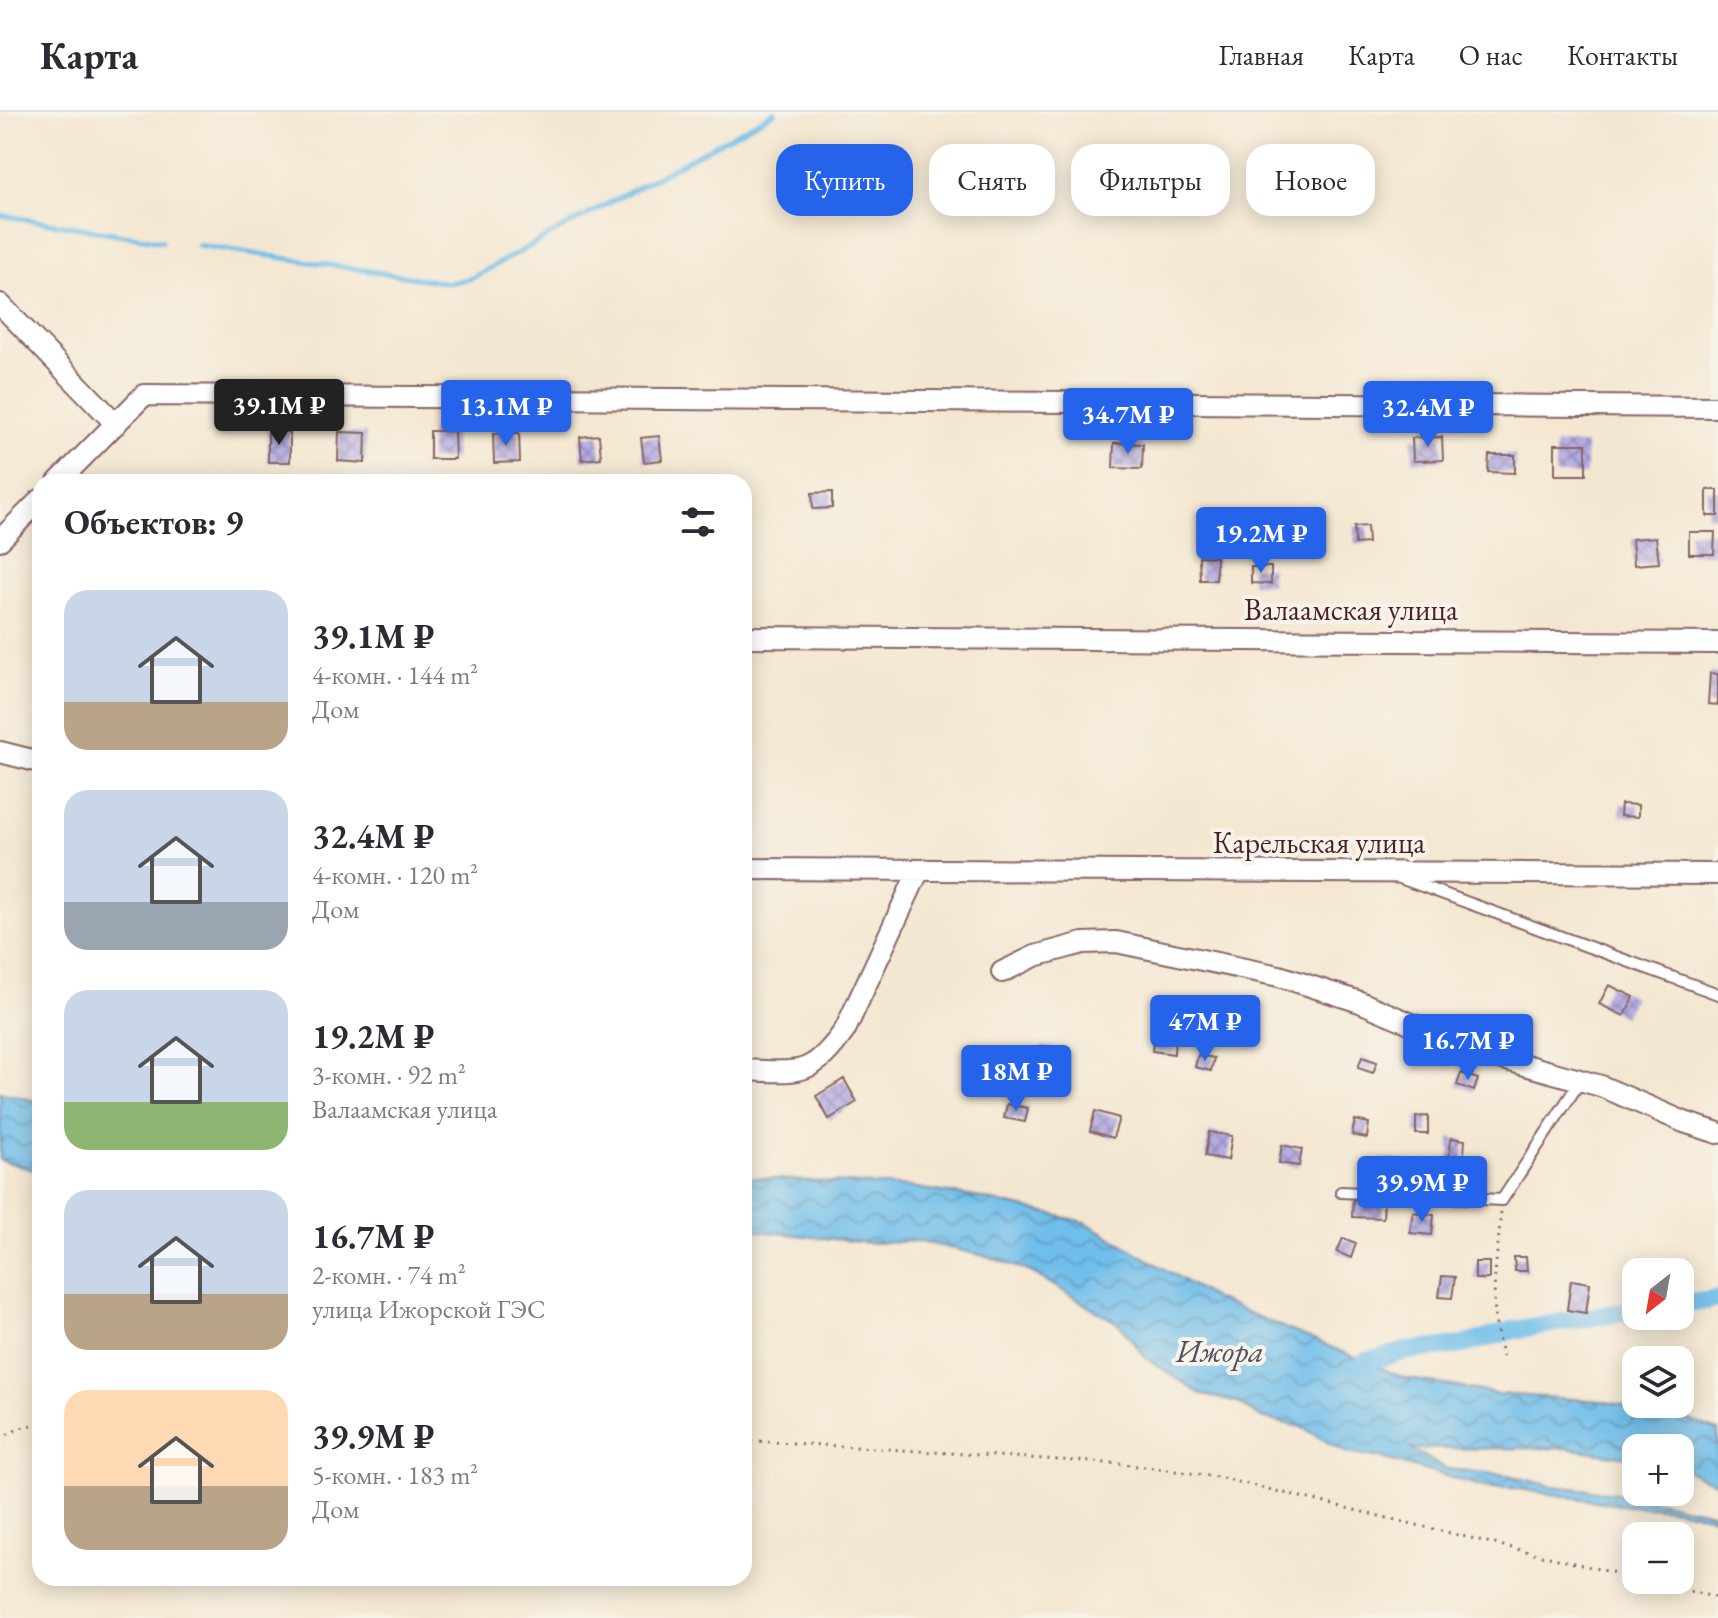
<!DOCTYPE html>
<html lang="ru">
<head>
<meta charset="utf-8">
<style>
	:root { --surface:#fff; --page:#f2f2f3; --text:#2b2b33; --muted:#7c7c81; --line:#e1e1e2; --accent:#2563eb }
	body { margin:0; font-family:"EB Garamond",serif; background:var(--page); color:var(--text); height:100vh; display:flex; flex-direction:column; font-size:30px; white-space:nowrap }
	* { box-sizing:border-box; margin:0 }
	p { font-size:26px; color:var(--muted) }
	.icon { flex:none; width:44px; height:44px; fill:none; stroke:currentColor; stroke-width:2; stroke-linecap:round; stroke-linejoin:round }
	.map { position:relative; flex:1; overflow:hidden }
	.panel { position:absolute; left:32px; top:362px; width:720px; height:1112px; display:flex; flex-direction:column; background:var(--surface); border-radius:24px; box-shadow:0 4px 20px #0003 }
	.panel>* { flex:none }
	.hud { position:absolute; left:776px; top:32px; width:760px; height:72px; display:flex; gap:16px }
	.needle { width:52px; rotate:211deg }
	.controls { position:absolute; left:1622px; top:1146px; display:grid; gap:16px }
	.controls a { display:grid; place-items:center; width:72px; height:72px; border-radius:16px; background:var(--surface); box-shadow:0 4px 20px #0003; font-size:40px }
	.price { position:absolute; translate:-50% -68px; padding:0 18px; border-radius:8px; background:var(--accent); color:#fff; font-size:26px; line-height:52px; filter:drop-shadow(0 2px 4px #0008) }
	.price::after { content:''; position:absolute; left:50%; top:48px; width:24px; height:18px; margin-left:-12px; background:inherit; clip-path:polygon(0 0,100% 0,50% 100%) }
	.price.current { background:#222; color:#fff }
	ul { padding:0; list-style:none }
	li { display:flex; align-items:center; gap:24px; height:200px; padding:0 32px }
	li span { display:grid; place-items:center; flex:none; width:224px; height:160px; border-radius:24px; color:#555 }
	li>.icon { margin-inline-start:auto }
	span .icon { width:96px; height:96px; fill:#fffc; stroke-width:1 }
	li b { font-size:34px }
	h2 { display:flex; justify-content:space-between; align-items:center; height:96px; padding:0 32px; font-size:34px }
	.chip { padding:0 28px; border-radius:24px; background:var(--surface); box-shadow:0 4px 20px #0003; font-size:28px; line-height:72px }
	.chip.current { background:var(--accent); color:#fff }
	header { display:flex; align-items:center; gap:48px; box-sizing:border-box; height:112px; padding:0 40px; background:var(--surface); border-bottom:2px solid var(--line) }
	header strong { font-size:38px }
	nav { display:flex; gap:44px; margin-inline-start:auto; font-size:28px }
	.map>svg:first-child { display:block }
	.water { fill:url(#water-waves); stroke:#5d6e8a; stroke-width:2 }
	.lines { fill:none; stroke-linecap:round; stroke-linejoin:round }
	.stream { stroke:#70beea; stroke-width:5 }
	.canal { stroke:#70beea; stroke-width:18 }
	.building { fill:url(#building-cross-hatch) }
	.service-casing { stroke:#866565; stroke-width:14 }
	.minor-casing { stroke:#866565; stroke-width:24 }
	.path { stroke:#866565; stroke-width:3; stroke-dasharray:2 6; stroke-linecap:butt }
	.service { stroke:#fff; stroke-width:10 }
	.minor { stroke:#fff; stroke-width:20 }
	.labels { text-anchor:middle; stroke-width:8; stroke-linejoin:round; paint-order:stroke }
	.street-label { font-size:30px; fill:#4a1f2b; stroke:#f7f3e8 }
	.water-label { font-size:32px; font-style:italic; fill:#554f64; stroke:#f7f3e8 }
</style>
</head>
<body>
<header>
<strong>Карта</strong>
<nav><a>Главная</a><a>Карта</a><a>О нас</a><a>Контакты</a></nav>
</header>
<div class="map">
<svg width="1718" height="1506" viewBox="0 0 1718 1506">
	<defs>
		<pattern id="water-waves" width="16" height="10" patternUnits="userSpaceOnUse" patternTransform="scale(2)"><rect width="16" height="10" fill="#70beea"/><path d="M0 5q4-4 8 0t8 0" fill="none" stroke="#5e9abe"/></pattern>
		<pattern id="building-cross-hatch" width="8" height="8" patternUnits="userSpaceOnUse" patternTransform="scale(2)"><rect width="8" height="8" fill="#b5ace3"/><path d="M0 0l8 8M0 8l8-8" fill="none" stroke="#958bb8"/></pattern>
	</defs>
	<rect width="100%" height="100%" fill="#f7f3e8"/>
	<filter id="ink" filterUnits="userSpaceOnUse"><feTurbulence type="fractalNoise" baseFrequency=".0125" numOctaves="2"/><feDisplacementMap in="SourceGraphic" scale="16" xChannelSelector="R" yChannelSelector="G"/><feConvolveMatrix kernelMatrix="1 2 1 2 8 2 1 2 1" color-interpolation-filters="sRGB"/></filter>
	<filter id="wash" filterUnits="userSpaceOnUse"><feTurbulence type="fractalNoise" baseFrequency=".006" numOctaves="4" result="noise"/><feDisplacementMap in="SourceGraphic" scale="32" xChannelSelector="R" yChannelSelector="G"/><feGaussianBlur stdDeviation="1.8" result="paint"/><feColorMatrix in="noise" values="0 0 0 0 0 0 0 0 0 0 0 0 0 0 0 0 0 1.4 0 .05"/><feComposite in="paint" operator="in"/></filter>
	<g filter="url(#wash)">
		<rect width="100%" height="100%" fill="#f4e7d1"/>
		<path class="water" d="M0,980L40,990V1060L0,1048Z
			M744,1065L910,1075L975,1085L1085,1110L1215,1187L1405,1266L1498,1282L1602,1289L1684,1306L1718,1319V1372L1680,1355V1336H1636V1346L1565,1336L1411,1337L1447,1357L1507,1363L1553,1374L1625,1382L1718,1402V1406L1675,1397L1628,1394L1512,1376H1488L1382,1346L1347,1341L1301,1315L1262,1306L1238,1291L1201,1282L1146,1246L1119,1212L1031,1160L990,1145L918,1129L869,1131L760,1119L744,1120Z"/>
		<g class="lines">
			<path class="stream" d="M0,103L162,129
				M197,133L449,171L472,166L775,0"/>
			<path class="canal" d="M1680,1193L1718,1187
				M1364,1250L1406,1239L1463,1233L1514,1218L1636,1198"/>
		</g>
		<g id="blocks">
			<path class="building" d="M430,319H454L455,347H430Z
				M268,320H290V350H268Z
				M339,320L366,321L365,351L338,349Z
				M519,321L520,350L494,351L493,322Z
				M599,323L601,346L582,348L580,325Z
				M659,324L662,348L644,350L641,326Z
				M1442,325L1443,348L1413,349L1412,326Z
				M1114,331L1143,332L1142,357L1113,356Z
				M1555,332H1586V363H1555Z
				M1489,343H1515V361L1488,360Z
				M1707,378H1718V404H1707Z
				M832,380V396L813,397L812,381Z
				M1367,414L1368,431L1355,432L1354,415Z
				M1689,420H1715L1714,442H1689Z
				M1656,425L1659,451L1634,453L1632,427Z
				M1199,444L1216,445V468H1200Z
				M1251,455H1271V472L1251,471Z
				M1710,561L1718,562V593L1708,592Z
				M1621,692L1638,693V705L1620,704Z
				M1609,873L1634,885L1624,904L1599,892Z
				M1203,898L1221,902L1218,920L1199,916Z
				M1154,922L1175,924L1174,942L1152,939Z
				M1041,934L1055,936L1053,958L1039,956Z
				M1198,943L1214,946L1211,959L1195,955Z
				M1362,945L1377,950L1373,961L1358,956Z
				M1461,961L1478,967L1474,979L1457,973Z
				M844,967L857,990L829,1007L816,984Z
				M1007,992L1028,996L1025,1010L1004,1006Z
				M1095,999L1119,1006L1113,1026L1090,1019Z
				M1428,1004V1022H1416V1005Z
				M1355,1008L1369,1011L1367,1026L1352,1023Z
				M1209,1020L1232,1024L1228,1048L1205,1044Z
				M1451,1026L1465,1028L1463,1054L1449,1053Z
				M1282,1033L1302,1037L1299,1054L1279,1051Z
				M1395,1046L1397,1066L1381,1068L1379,1048Z
				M1353,1087L1384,1088L1383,1106L1352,1105Z
				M1413,1100L1434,1103L1432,1123L1410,1121Z
				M1343,1126L1356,1131L1351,1146L1337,1140Z
				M1514,1145H1526L1527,1159H1515Z
				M1475,1150H1489V1167H1475Z
				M1442,1164L1455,1165L1452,1186L1439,1185Z
				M1571,1168L1590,1171L1586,1201L1567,1198Z"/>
		</g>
	</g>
	<g filter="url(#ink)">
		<use href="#blocks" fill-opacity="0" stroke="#866565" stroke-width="2"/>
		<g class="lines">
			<defs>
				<path id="service" d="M1400,766L1718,882
					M1341,1080L1502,1088L1581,968"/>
				<path id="minor" d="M0,192L116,312
					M58,370L144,283L1718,295
					M0,428L40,388
					M744,525L1718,531
					M0,640L40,650
					M744,757L1718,762
					M1002,860L1035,844L1083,831L1116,830L1279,864L1360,890L1478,940L1601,974L1684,1010L1718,1021
					M744,958C799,960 811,966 845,918L919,758"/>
			</defs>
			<use href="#service" class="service-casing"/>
			<use href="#minor" class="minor-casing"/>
			<path class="path" d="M1501,1100C1497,1150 1487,1195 1503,1244
				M0,1326L20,1316L40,1311
				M744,1328L1123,1352L1218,1365L1636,1466
				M1643,1468L1718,1486"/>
			<use href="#service" class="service"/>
			<use href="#minor" class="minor"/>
		</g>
	</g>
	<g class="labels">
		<g class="street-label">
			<text x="1351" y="508">Валаамская улица</text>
			<text x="1319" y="741">Карельская улица</text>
		</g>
		<g class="water-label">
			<text x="1220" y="1250">Ижора</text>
		</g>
	</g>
</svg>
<div class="controls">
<a><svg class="needle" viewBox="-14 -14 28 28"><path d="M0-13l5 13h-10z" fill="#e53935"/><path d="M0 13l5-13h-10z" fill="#7c7c81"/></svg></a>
<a><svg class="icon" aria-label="layers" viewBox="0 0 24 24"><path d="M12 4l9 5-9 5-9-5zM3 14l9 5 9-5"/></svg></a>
<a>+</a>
<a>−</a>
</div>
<b class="price current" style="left:279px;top:335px">39.1M ₽</b>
<b class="price" style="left:506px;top:336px">13.1M ₽</b>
<b class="price" style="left:1428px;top:337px">32.4M ₽</b>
<b class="price" style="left:1128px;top:344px">34.7M ₽</b>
<b class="price" style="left:1261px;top:463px">19.2M ₽</b>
<b class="price" style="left:1205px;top:951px">47M ₽</b>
<b class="price" style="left:1468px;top:970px">16.7M ₽</b>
<b class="price" style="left:1016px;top:1001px">18M ₽</b>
<b class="price" style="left:1422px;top:1112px">39.9M ₽</b>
<div class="hud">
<a class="chip current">Купить</a>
<a class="chip">Снять</a>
<a class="chip">Фильтры</a>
<a class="chip">Новое</a>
</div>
<section class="panel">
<h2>Объектов: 9<svg class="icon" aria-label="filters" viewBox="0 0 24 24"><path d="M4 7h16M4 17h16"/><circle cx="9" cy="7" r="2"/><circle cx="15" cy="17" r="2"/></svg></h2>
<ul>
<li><span style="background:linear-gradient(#c9d6e8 70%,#b9a48a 0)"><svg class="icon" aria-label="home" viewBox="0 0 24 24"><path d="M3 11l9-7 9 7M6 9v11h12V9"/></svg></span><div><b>39.1M ₽</b><p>4-комн. · 144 m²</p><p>Дом</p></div></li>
<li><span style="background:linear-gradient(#c9d6e8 70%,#9aa5b1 0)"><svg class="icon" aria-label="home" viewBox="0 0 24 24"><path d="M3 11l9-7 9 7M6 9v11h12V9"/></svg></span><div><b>32.4M ₽</b><p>4-комн. · 120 m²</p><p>Дом</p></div></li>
<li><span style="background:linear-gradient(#c9d6e8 70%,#8fb573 0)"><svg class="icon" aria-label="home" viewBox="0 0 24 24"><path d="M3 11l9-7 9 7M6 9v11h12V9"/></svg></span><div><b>19.2M ₽</b><p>3-комн. · 92 m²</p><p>Валаамская улица</p></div></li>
<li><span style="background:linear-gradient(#c9d6e8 65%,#b9a48a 0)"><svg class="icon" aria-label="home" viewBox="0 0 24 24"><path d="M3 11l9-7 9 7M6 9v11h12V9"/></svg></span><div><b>16.7M ₽</b><p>2-комн. · 74 m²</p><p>улица Ижорской ГЭС</p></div></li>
<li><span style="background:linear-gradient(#ffd9b3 60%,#b9a48a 0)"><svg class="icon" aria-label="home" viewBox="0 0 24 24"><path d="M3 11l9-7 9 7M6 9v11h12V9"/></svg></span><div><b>39.9M ₽</b><p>5-комн. · 183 m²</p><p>Дом</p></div></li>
</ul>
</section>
</div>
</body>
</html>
